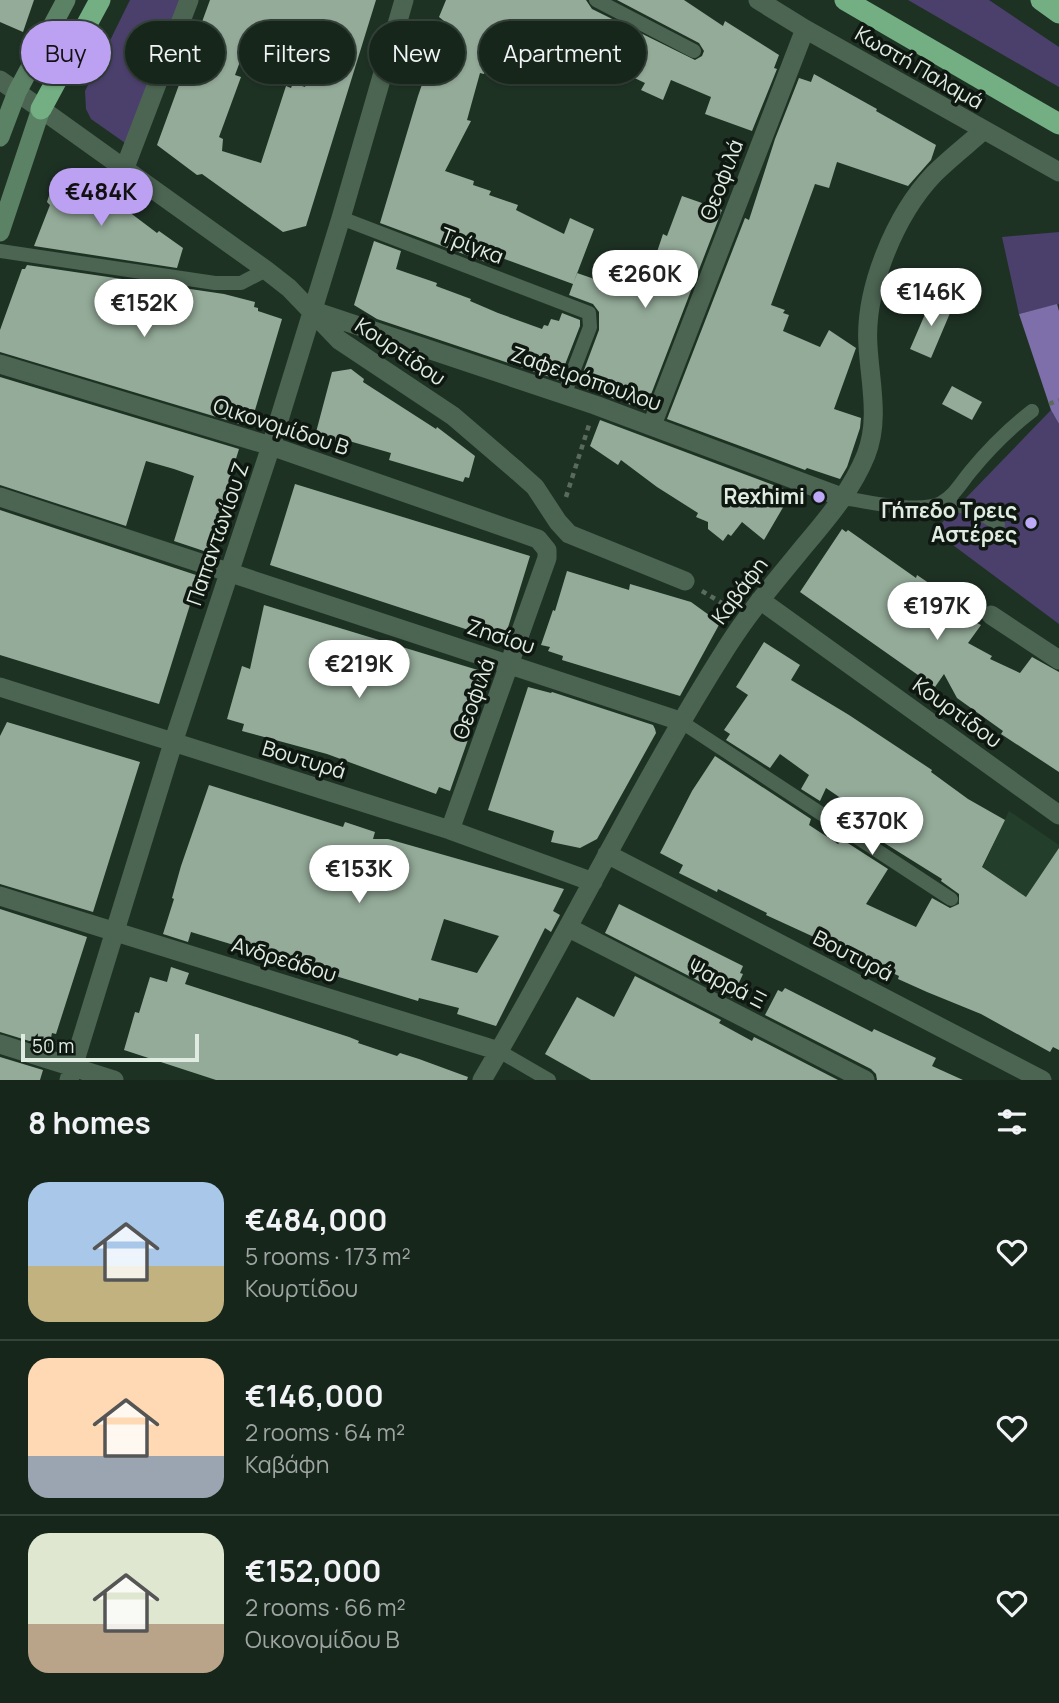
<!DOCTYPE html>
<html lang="en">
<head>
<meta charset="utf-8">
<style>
	:root { --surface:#16261b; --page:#1f2e24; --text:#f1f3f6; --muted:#9ea5a3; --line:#35433a; --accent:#bca0f2 }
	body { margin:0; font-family:Manrope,sans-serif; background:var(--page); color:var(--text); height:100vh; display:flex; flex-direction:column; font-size:26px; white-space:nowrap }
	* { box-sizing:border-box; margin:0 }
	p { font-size:23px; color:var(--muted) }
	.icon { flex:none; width:38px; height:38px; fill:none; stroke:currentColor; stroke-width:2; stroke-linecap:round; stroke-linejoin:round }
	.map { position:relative; height:1080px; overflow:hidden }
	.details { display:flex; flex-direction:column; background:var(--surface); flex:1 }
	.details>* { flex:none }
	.guide { position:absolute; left:21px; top:21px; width:700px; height:63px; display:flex; gap:14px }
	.scale { position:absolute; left:21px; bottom:18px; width:178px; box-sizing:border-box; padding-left:7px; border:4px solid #e0ece2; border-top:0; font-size:19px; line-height:24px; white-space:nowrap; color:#e0ece2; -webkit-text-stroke:5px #0f1711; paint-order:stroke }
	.price { position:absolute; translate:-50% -60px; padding:0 16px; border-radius:24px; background:#fff; color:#222; font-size:23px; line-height:46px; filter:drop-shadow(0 2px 4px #0008) }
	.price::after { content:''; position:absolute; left:50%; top:42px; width:21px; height:16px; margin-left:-10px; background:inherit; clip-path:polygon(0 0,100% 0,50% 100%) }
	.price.on { background:var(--accent); color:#111 }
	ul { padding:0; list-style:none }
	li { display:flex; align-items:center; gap:21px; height:175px; padding:0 28px }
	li+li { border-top:2px solid var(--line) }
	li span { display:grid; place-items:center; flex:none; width:196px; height:140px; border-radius:21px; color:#555 }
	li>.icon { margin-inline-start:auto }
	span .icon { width:84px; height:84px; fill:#fffc; stroke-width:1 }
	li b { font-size:30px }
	h2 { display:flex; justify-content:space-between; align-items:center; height:84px; padding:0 28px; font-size:30px }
	.pill { padding:0 24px; border-radius:32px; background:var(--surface); box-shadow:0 2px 5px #0004,0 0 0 2px var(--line); font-size:24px; line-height:63px }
	.pill.on { background:var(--accent); color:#111 }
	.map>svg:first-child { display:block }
	.built { fill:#243e2c }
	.green { fill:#4b3f6c }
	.water { fill:#7e6faa }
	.building { fill:#94ab99; fill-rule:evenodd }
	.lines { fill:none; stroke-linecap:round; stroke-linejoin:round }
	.path { stroke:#5a6b5e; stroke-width:4.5; stroke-dasharray:5 5; stroke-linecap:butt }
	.service { stroke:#4c6452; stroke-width:14 }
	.pedestrian { stroke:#4c6452; stroke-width:19 }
	.minor { stroke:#4c6452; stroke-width:19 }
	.tertiary { stroke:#4c6452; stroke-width:19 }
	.secondary { stroke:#5c8266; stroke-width:19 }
	.motorway { stroke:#73af83; stroke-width:21 }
	.poi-dot { fill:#bda9f5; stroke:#0f1711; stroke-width:2.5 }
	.labels { text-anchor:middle; stroke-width:7; stroke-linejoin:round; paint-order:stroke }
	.street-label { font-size:21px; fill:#e0ece2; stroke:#0f1711 }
	.poi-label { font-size:21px; font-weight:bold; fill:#e0ece2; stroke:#0f1711; text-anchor:end }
</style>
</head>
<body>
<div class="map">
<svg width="1059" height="1080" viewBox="0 0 1059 1080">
	<rect width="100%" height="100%" fill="#1e3224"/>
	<path class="built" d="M1009,811L1059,845V897L1023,950L955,905L984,865Z"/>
	<path class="green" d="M130,0H182L128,145L91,119L86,109L85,91Z
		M908,0H989L1059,47V87Z
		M1059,232V304L1019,314L1002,237Z
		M1051,410L1059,424V624L934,531Z"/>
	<path class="water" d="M1057,304L1059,311V424L1051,410L1019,314Z"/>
	<path class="building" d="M0,0H34L23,32L0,22Z
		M210,0H376L306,226L283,232L202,174L197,175L157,145ZM254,24L320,44L305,87L293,83L291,88L286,86L261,163L222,151L223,139L219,137L241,77L235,75Z
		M446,0H586L592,9L695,60L702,56L704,51L699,43L617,0H684L723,26L725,21L779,55L774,68L777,69L752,131L705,114L711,97L671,80L663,100L641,90L645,83L567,46L564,51L504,21L484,74L480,73L467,120L471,121L445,171L474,181L473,185L491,191L489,195L518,205L516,210L564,234L570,218L594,229L573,284L499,257L496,266L380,223L418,96L444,21L439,17Z
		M814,74L877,109L876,111L936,145L931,160L908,186L837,162L829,188L815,184L771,305L785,310L783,313L789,315L783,331L820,347L829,330L856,348L834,409L861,418L860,428L847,467L840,479L807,468L805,470L667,419L745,218L749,220L775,139L799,78L811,82Z
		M74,175L102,196L104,193L157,233L159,231L183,248L177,268L34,246L50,205L47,202L54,180Z
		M682,196L722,210L645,410L578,386L599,330V312L593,304L569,295L577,273L629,291L634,277L647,282L663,234L667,236Z
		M374,241L401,251L396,269L437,283L436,286L471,299L470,301L498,313L542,329L544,325L548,326L551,319L559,321L562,313L580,320V326L559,380L377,319L354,305Z
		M27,265L224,294L255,302L254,307L258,308V311L282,319L250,427L0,352V330L22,269H25Z
		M932,298L953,306L931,358L910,349Z
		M351,369L364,379L363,382L436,429L437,427L475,456L469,478L465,477L463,482L389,460L391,453L342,439L341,443L315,436L332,372Z
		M0,377L239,449L207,552L174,541L194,476L174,469L146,461L126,526L0,485Z
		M952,386L982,402L972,420L942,404Z
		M600,420L792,492L764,540L742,522L731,536L728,534L723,541L708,529V522L696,517L698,513L657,487L621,460L618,465L590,446Z
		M295,484L530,556L506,634L498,632L496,639L270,565Z
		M0,510L199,576L159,704L0,655Z
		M842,529L846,532L848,530L916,578L917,575L979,617L977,623L981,625L968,643L992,656L990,659L1020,673L1032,657L1059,672V772L1001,734L1003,731L957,698L944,674L935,687L800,592Z
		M567,571L629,590L630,584L691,602L720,623L680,696L562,660L563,656L548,651L550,647L541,645L553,610L555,611Z
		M264,605L491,674L450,791L439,787L436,794L327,754L242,731L244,724L227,719L242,666L250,669Z
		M764,642L800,665L791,680L849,715L932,770L931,772L968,799L1005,820L982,867L1026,897L1059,848V1050L1053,1047L1050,1052L981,1014L927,992L898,979L899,976L766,915L767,913L718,889L717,892L679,873L683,865L660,853L692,791L715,756L811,819L809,825L838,844L843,840L888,869L866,904L916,927L932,898L950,908L959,904V894L941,881L942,879L857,826L867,816L826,788L820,801L801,789L809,775L780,754L770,768L726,740L730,734L724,730L748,695L736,687Z
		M528,687L551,693L552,692L653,725L655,729L656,733L597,839L580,848L551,842L554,831L488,810Z
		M7,722L140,762L93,912L0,884V736Z
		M209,785L343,827L345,822L375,832L373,839H388L564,889L553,911L560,915L551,932L545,928L496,1026L457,1014L459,1008L419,998L418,1001L191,932L188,942L163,934L174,899L172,898L181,866ZM444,919L499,936L477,973L431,960Z
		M619,904L743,966L740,973L743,974L732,998L605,933Z
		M0,909L87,937L56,1034L52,1033L49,1047L0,1032Z
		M171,967L189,973L185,984L349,1037L359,1041L358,1043L397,1056L400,1053L419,1059L468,1077L467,1080H216L124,1050L135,1012L139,1013L150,977L167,982Z
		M635,976L721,1020L719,1023L752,1041L754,1037L838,1080H591L545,1054L577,997L614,1017Z
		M785,988L872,1032L874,1029L936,1058L932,1066L963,1080H877L876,1074L871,1069L765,1015L778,990L782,992Z
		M0,1057L43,1070L40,1080H0Z"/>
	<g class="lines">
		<path class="path" d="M1049,404L1059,400
			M566,497L589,425
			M702,591L730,608"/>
		<path class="service" d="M596,0L694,51
			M341,218L589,313L590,327L564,395
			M0,251L215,283H241L266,270
			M844,498C869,502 919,514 941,503C954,496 961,483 970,472C988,450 1010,428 1032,411
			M939,504C963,504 980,510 998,525
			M680,721L951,899
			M499,1051L549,1080"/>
		<path class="pedestrian" d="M516,470L535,487L558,522L569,534L685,581"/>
		<path class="minor" d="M758,0L805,29L1059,172
			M41,109L266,270L289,288L339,340L453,416L516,470
			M124,170L189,0
			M314,311L595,405L844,498
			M0,364L271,446L538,539L547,550V558L450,830
			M652,425L805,29
			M0,497L680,721
			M760,600L1059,815
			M991,615L1059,660
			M0,687L450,830L593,882
			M607,854L1042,1080
			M0,896L499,1051
			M569,928L865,1080
			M0,1044L114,1080
			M69,1080L173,743L271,446L341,218L404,0
			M482,1080C567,937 638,787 727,647C749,612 775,582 801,550C826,520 851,492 866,455C880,420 870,382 868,346C864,290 895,215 934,174C949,159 967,145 984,130"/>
		<path class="tertiary" d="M0,80L41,109"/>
		<path class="secondary" d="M0,137L17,92L66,0
			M0,232L41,109"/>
		<path class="motorway" d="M845,0L1059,124
			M1041,0L1059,13
			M41,109L100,0"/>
	</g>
	<g class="poi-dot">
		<circle cx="819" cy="497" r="7"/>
		<circle cx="1031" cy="523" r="7"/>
	</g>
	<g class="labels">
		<g class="street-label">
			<text transform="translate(919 68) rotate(30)" y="7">Κωστή Παλαμά</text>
			<text transform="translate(722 180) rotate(-69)" y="7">Θεοφιλά</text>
			<text transform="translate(472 246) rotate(21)" y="7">Τρίγκα</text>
			<text transform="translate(400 352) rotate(34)" y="7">Κουρτίδου</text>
			<text transform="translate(586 379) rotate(19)" y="7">Ζαφειρόπουλου</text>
			<text transform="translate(281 427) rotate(18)" y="7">Οικονομίδου Β</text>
			<text transform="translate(218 534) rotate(-71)" y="7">Παπαντωνίου Ζ</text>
			<text transform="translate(740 591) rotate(-53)" y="7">Καβάφη</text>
			<text transform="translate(501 637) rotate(18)" y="7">Ζησίου</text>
			<text transform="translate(474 699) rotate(-70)" y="7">Θεοφιλά</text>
			<text transform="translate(957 713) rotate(36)" y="7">Κουρτίδου</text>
			<text transform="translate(304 760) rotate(17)" y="7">Βουτυρά</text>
			<text transform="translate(853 956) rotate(27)" y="7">Βουτυρά</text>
			<text transform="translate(284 960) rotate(17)" y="7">Ανδρεάδου</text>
			<text transform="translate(727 984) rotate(27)" y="7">Ψαρρά Ξ</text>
		</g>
		<g class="poi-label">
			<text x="805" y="504">Rexhimi</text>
			<text x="1017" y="518">Γήπεδο Τρεις<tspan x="1017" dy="24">Αστέρες</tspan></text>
		</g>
	</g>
</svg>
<div class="scale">50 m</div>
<b class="price on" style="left:101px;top:228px">€484K</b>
<b class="price" style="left:645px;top:310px">€260K</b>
<b class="price" style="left:931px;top:328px">€146K</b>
<b class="price" style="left:144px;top:339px">€152K</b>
<b class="price" style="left:937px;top:642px">€197K</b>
<b class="price" style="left:359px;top:700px">€219K</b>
<b class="price" style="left:872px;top:857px">€370K</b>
<b class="price" style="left:359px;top:905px">€153K</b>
<div class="guide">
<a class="pill on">Buy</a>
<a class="pill">Rent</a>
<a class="pill">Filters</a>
<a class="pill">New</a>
<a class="pill">Apartment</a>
</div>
</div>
<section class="details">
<h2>8 homes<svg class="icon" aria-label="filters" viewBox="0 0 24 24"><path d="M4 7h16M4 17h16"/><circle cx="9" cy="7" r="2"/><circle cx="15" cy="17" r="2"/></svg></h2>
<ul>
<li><span style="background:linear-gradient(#a9c7e8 60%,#c2b280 0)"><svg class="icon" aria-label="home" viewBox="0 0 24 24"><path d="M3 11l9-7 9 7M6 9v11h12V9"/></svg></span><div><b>€484,000</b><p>5 rooms · 173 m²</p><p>Κουρτίδου</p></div><svg class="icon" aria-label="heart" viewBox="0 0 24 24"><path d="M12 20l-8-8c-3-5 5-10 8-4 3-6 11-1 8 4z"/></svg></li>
<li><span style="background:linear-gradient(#ffd9b3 70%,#9aa5b1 0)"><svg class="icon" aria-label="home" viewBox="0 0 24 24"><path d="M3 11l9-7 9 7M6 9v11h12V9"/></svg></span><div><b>€146,000</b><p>2 rooms · 64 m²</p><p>Καβάφη</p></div><svg class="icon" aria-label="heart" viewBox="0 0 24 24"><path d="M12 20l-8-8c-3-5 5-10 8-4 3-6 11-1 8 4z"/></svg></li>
<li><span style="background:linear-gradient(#dfe7d0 65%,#b9a48a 0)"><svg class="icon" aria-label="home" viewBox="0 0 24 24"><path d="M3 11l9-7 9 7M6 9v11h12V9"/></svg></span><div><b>€152,000</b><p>2 rooms · 66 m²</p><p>Οικονομίδου Β</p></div><svg class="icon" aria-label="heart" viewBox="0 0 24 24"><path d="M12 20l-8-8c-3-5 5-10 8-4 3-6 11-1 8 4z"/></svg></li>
</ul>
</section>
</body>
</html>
